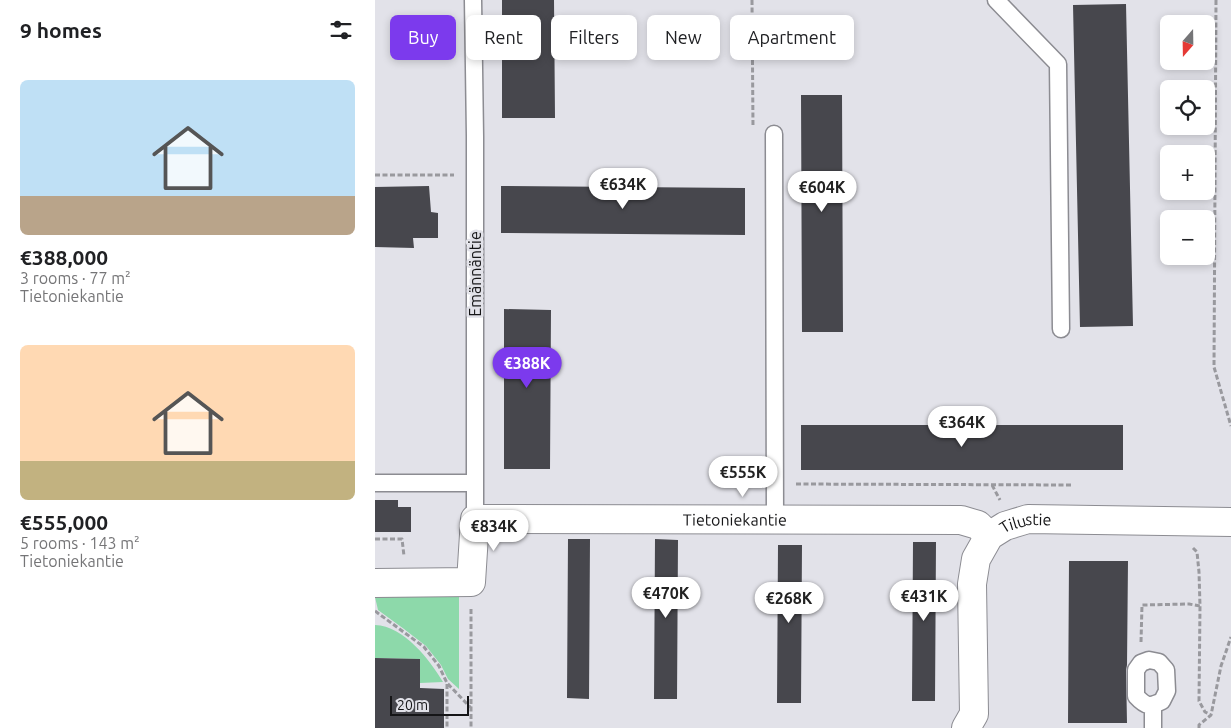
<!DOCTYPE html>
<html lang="en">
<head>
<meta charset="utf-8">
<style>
	:root { --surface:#fff; --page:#f2f2f2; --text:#202124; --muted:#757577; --accent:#7c3aed }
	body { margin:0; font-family:Ubuntu,sans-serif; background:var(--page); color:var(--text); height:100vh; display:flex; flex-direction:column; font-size:19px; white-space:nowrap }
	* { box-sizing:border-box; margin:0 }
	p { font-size:16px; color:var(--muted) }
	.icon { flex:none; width:28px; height:28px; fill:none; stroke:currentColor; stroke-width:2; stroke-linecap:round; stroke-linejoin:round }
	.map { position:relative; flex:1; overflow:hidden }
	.details { display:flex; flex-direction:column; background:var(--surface); width:375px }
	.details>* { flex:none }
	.top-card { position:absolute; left:15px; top:15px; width:475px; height:45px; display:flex; gap:10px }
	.needle { width:32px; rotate:200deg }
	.tools { position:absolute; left:785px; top:15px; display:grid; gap:10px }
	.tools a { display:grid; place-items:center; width:55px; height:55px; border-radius:8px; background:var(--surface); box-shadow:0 2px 8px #0003; font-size:25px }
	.scale { position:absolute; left:15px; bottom:12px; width:79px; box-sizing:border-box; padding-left:5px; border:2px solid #151517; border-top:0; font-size:14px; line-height:18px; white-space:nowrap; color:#151517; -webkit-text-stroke:4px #e2e2e9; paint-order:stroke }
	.price { position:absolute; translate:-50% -42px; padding:0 11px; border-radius:18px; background:#fff; color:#222; font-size:16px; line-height:32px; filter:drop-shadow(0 1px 2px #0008) }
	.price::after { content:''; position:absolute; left:50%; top:30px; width:15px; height:11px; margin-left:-8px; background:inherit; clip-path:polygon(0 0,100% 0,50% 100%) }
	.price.selected { background:var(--accent); color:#fff }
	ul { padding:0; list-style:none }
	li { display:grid; align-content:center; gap:10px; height:265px; padding:0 20px }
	li span { display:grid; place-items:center; height:155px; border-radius:8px; color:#555 }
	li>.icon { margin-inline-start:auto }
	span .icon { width:90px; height:90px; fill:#fffc; stroke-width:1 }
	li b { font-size:21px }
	h2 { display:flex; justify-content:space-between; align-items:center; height:60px; padding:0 20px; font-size:21px }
	.tag { padding:0 18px; border-radius:8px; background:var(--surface); box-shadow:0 2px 8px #0003; font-size:18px; line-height:45px }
	.tag.selected { background:var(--accent); color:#fff }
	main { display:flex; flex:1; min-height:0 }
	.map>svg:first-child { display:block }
	.green { fill:#8dd9aa }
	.building { fill:#47474d }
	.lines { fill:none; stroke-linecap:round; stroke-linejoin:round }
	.service-casing { stroke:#8c8c92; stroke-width:19 }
	.minor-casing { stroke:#8c8c92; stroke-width:30 }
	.path { stroke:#99999e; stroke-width:3; stroke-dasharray:5 2.5; stroke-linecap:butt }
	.service { stroke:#fff; stroke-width:16 }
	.minor { stroke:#fff; stroke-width:28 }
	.labels { text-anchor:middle; stroke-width:5; stroke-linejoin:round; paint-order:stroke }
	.street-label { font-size:16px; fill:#151517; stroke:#e2e2e9 }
</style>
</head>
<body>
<main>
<section class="details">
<h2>9 homes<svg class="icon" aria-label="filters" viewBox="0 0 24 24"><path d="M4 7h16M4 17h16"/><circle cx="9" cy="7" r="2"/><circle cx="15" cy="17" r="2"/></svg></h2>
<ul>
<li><span style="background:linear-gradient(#bfe0f5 75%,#b9a48a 0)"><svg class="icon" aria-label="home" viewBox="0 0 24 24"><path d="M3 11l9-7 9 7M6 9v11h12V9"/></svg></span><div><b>€388,000</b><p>3 rooms · 77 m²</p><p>Tietoniekantie</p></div></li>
<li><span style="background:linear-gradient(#ffd9b3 75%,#c2b280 0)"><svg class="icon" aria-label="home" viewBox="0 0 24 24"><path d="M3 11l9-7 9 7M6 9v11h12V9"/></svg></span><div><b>€555,000</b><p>5 rooms · 143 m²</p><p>Tietoniekantie</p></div></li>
</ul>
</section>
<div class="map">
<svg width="856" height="728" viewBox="0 0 856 728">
	<rect width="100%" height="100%" fill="#e2e2e9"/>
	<path class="green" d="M7,590H73L84,596V689L73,679L66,665L51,646L29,629L3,610L0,597Z
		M0,625C29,626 55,660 68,682L45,683L44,659L0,658Z"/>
	<path class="building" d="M127,0H179L180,118H127Z
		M751,4L758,326L705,327L698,5Z
		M426,95H467L468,332H427Z
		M54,186L56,212L63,213V238H38L39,248L0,247V187Z
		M126,186L370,188V235L126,233Z
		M129,309L176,310L175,469H129Z
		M426,425H748V470H426Z
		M0,500H23V507H36V532H0Z
		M193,539H215L214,699L192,698Z
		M280,539L303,540L302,699H279Z
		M538,542H561L560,701H537Z
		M403,545H427L426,703H402Z
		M694,561H753L752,665L751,670L752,723H693Z
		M0,658L45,659V688L69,689V728H0Z"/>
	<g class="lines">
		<defs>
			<path id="service" d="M98,0L100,136V519
				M621,0L683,64L686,329
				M399,134L400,519
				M0,483H100
				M774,660L784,662L791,670L792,691L787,701C775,707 771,707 761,696V670L766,663Z
				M778,728V706"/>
			<g id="minor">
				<path id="s1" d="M0,583L96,582L100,519L586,520L603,525L614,536"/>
				<path id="s2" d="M591,728L599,714L597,584L601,559L614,536L630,526L653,519L856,522"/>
			</g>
		</defs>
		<use href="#service" class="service-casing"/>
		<use href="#minor" class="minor-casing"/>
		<path class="path" d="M377,0L378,127
			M841,0L839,367L856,426
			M0,175H79
			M421,484L698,485
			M617,485L625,500
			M0,539H27L29,556
			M818,548L822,552L824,572L825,606L824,701L830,712L836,715
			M96,609V728
			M0,611L49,647L64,666L72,683L96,708
			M766,642L767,605L814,604L825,606
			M72,684V728
			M824,728V725L836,715L846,666L856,637"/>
		<use href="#service" class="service"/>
		<use href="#minor" class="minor"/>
	</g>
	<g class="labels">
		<g class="street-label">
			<text transform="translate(100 274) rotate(-90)" y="6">Emännäntie</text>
			<text dy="6" stroke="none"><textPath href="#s1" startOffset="419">Tietoniekantie</textPath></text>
			<text dy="6" stroke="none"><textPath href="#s2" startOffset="238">Tilustie</textPath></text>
		</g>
	</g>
</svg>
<div class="tools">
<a><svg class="needle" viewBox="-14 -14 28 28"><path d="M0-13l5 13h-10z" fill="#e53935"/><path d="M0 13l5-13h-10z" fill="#757577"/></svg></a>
<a><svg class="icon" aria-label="locate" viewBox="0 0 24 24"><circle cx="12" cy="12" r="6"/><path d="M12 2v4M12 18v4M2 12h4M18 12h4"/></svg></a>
<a>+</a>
<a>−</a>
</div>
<div class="scale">20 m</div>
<b class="price" style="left:248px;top:210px">€634K</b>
<b class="price" style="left:447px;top:213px">€604K</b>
<b class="price selected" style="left:152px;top:389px">€388K</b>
<b class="price" style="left:587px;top:448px">€364K</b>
<b class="price" style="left:368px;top:498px">€555K</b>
<b class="price" style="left:119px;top:552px">€834K</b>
<b class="price" style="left:291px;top:619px">€470K</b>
<b class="price" style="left:549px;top:622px">€431K</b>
<b class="price" style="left:414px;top:624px">€268K</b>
<div class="top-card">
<a class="tag selected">Buy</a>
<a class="tag">Rent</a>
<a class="tag">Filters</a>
<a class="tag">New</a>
<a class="tag">Apartment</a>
</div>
</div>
</main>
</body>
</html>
